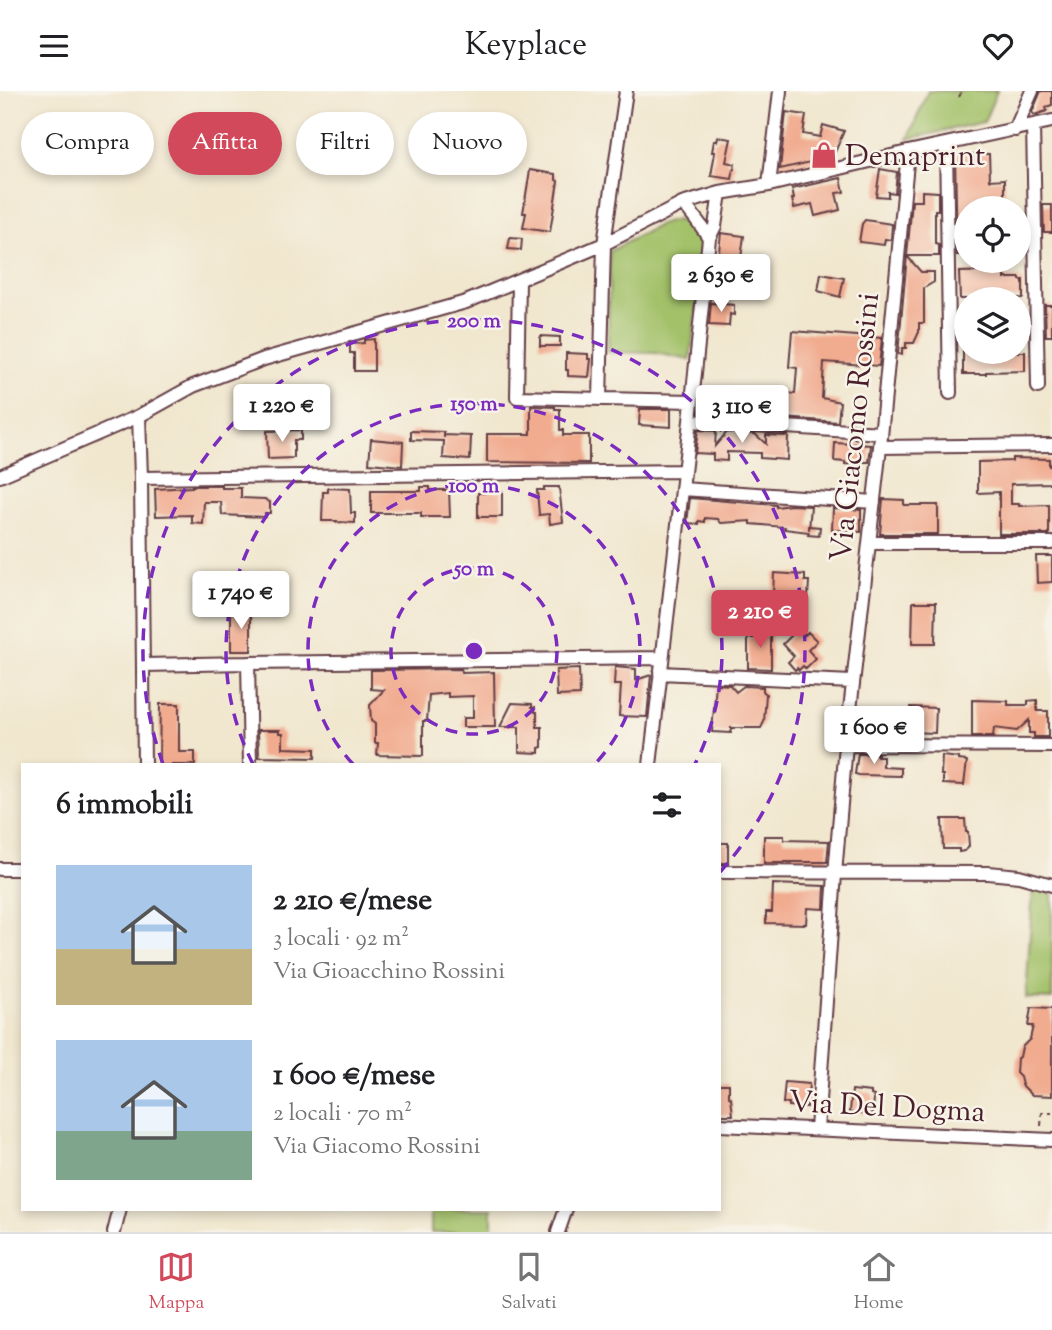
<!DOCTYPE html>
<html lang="it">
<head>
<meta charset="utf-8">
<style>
	:root { --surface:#fff; --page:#f6f6f6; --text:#202124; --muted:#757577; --line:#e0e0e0; --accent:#d1495b }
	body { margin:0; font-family:"Sorts Mill Goudy",serif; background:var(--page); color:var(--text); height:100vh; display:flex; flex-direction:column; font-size:26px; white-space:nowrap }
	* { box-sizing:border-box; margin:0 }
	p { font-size:23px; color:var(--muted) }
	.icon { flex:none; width:38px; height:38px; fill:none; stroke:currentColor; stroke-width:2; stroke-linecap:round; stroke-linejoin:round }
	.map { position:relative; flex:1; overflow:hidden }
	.drawer { position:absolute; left:21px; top:672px; width:700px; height:448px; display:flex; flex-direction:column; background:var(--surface); border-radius:0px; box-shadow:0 4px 10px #0003 }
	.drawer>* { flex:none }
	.top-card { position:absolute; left:21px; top:21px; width:700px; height:63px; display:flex; gap:14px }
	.fabs { position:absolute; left:954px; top:105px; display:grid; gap:14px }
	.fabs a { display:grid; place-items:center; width:77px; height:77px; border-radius:50%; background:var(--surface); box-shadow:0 4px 10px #0003; font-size:35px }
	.price { position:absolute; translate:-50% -60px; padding:0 16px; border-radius:7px; background:#fff; color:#222; font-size:23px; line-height:46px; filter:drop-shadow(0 2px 4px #0008) }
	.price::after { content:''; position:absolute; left:50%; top:42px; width:21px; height:16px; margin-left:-10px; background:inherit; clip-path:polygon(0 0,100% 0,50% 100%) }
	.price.selected { background:var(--accent); color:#fff }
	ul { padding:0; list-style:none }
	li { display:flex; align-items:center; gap:21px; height:175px; padding:0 35px }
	li span { display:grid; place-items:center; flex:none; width:196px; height:140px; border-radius:0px; color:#555 }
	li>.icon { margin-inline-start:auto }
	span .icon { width:84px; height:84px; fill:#fffc; stroke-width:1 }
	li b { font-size:30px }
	h2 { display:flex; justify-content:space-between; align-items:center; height:84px; padding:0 35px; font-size:30px }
	.tag { padding:0 24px; border-radius:32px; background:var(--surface); box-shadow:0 4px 10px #0003; font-size:24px; line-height:63px }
	.tag.selected { background:var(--accent); color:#fff }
	header { display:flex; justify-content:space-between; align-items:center; height:91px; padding:0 35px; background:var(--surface); font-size:32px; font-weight:600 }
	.tab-bar { display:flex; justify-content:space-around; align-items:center; height:98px; border-top:2px solid var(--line); background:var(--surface); font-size:19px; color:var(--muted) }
	.tab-bar a { display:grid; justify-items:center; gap:4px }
	.tab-bar .selected { color:var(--accent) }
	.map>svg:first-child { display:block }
	.green { fill:#a3c169; stroke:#76704a; stroke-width:2 }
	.building { fill:#f1ab8f }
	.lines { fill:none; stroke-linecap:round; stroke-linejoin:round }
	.street-casing { stroke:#633d44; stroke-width:16 }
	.path { stroke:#633d44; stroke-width:2; stroke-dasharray:5 5; stroke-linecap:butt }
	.street { stroke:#fff; stroke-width:12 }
	.ring { fill:none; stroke:#7b2cbf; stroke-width:3.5; stroke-dasharray:12 9 }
	.labels { text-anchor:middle; stroke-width:5; stroke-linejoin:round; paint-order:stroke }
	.poi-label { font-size:30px; fill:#4a1f2b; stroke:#f7f3e8; text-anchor:start }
	.street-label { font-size:30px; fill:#4a1f2b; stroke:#f7f3e8 }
	.centre { fill:#7b2cbf; stroke:#f7f3e8; stroke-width:3.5 }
	.ring-label { font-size:21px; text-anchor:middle; font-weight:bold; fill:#7b2cbf; stroke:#f7f3e8; stroke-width:5; stroke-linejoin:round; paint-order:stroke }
</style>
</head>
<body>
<header><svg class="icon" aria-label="menu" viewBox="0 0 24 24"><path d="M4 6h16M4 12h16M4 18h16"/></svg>Keyplace<svg class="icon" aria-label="heart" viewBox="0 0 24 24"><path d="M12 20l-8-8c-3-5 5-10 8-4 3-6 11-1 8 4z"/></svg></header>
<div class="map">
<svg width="1052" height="1141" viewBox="0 0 1052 1141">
	<rect width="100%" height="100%" fill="#f7f3e8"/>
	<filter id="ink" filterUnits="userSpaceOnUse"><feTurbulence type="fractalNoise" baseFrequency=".0143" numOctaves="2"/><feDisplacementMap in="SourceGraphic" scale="14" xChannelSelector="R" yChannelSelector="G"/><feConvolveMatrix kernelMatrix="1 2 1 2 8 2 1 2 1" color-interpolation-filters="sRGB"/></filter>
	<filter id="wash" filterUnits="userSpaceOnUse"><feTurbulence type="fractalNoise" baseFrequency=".00686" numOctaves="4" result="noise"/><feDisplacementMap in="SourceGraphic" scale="28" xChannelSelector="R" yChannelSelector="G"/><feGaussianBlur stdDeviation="1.57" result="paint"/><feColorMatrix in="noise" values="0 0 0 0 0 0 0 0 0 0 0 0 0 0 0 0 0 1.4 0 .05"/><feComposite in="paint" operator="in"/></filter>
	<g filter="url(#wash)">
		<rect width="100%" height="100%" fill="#f1e7cf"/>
		<path class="green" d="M928,0H997L984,31L908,48Z
			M676,129C688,132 696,136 703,146L700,193L690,269L655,262L608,261L610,160L659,134Z
			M1033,796L1052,803V908L1026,907Z
			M431,1118H492V1141H431Z"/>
		<g id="blocks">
			<path class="building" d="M1041,0H1052V14L1046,16L1047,20L1034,24L1032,21Z
				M786,21L806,24L803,43L820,46L823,34L844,40L833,66L780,78Z
				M718,46L731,48L726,71L735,73L732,88L711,85L715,61H712L714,50H717Z
				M955,63H989L990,89L1005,88V117H966V164H957Z
				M880,78L897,81L895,102L888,101V106L876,105Z
				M530,79L556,83V89L558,90L550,141L523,137L526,122H523Z
				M841,87L844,101L836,102L840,119L815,125L812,113L794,117L792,108H794L792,98Z
				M922,100L938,101V119H935V153L939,154V165H907L912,110H922Z
				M1043,114H1052V141H1044Z
				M1018,127L1026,132V141H1018Z
				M865,129L892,133L891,149L885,148L884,154L859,151L862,133Z
				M721,142L744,145L741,167L749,168L747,191L716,188Z
				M510,147L522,148L521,159L508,158Z
				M907,165L921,181H934V191L924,197V232H919V241L914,252H906V257H902V264L898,263Z
				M997,170H1005V187H1020V189H1023V207L960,208L959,181L997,180Z
				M821,183L844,187L840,206L818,200Z
				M711,212L734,214V224L730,223L729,235L709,234Z
				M1045,214H1052V245H1046Z
				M792,240L882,247L879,275L824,271L822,307L840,311L838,331L783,327L730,321H718L717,323L700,322L702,298L752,301V298L795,303L797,277L789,276Z
				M540,245L560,246V255H540Z
				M374,248V280H354V262H350V253L364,252V249Z
				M963,261H1025V280L986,281V283H963Z
				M566,262L588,263V268H591L589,286L568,285V279H566Z
				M531,315L555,316V318H560V339H563V344H589V372L487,371V343H531Z
				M640,318H671V336L639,334Z
				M301,339V349H294V367L268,368L267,340Z
				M698,339L716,340L715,355L727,341L755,343L766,353V344L788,345L787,369L760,367V362L727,361V370L713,369V363L695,362Z
				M411,340L444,341V347V344L471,345L470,369L443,367L444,350L411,349Z
				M371,348L403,351L402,375L369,372Z
				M835,352L871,354L869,371H859V374L845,373V371L834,370Z
				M1012,367L1049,368V375H1052V392L1011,393V413H1019V415L1049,414V443H999V401L978,402V371L1012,370Z
				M192,395H222V397H241V407L265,408L267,410L270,411V422H265V426L222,424L221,411H204L203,433L192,432V424L156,425L155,398L192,396Z
				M421,396H430V399H449L450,426H421V422H371V400H421Z
				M544,396H559L563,431L550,433L549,423L539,424L537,399H544Z
				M328,397L350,398L351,422H355V432L337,431V430H322L323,401H328Z
				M484,400H502V426H478V402H484Z
				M690,407L776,414V416L791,414L811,415L809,439V435L820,436L819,445L808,444L809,441L784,438L785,436L751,433V430L721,432L718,428L705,427V431L699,430V433L687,432Z
				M883,408L904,409V414H938V443H880Z
				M833,417L861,419V441L832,439Z
				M1036,465H1052V491L1037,492Z
				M774,482L805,484V490H809L808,507L773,504Z
				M913,511H936L935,553H912Z
				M231,520H251V560H231Z
				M759,536H771V578L748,577V547H759Z
				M799,537L805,544L808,541L817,550L808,559L816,568L806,578L803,575L799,579L797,577L795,579L788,571L794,565L783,553Z
				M615,576L636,578V589L651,584L647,626L619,625L621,594H614Z
				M461,578L462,582L494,581L495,636H463V627H473V605L448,606V602L429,604L427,630H423V665L377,664L378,652H375V633L371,630L370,614L384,599L371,598V579Z
				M579,578L580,604L557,605L556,579Z
				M716,593L730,594L736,601L744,595L763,596V600L766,603L764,631L761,637H731V642L712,641Z
				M972,609L1008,610V614H1028V610L1037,609V620H1048V646H1034V642H1029V629L1017,640L994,637L993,646H972Z
				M512,612L532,613V616H535V621H537V636H542V656L539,657V662L519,661V636H500Z
				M160,613H179V661H195V674H159Z
				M911,616L936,617L935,642L910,641Z
				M258,639H280V642H283V657L315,658V667L259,666Z
				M858,663H878L877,666H883V676L901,677V685L859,684L855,683Z
				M942,665L959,667V669L967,670L964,694L943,693V684H941Z
				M942,728H965L966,741H968L969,755L967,758L964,760L959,761V758H943Z
				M764,745H784V749L829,750L827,771H784V772H764Z
				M719,752H728V772H719Z
				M773,793L825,795L824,818L807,817L806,833L766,832V821H772Z
				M1031,917L1052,918V1005L1032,1004L1022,994L1020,986L1016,982L1017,967L1020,966L1022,956L1030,948L1033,935H1028Z
				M785,991L809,993L807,1016L789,1015V1012H783Z
				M719,993H729V1006L731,1007L733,1024H719Z
				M852,999L871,1001V1004L874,1005L873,1023L850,1021Z"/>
		</g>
	</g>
	<g filter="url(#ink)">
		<use href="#blocks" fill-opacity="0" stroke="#633d44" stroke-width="2"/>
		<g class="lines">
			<defs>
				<path id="street" d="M1033,34L1038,296
					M1015,39L1032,0
					M946,53L950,302
					M769,94L780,0
					M684,113C693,124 702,135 709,147
					M519,190L517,306L692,310
					M600,308L604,153L626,0
					M139,325L141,387L144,674
					M690,330L881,342
					M880,356L1052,354
					M0,385L139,325L193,295L264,268L466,211L604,153L682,113L720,102L769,94L908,61L1052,30
					M141,387L684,380
					M682,398L874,411
					M869,452H1052
					M248,572L250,674
					M143,574L248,572L662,567
					M660,582L852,591
					M846,654L1052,655
					M650,674L690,330L709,147L715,135L720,102
					M0,778H23
					M719,781L988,782L1019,785L1052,794
					M719,1034L1052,1049
					M817,1038L835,783L846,654L880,356L908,61
					M114,1141L120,1118
					M558,1141L566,1118"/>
			</defs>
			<use href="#street" class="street-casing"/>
			<path class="path" d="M959,6L962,0
				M1041,1035L1042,1022H1052"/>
			<use href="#street" class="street"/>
		</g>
	</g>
	<g class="ring">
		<circle cx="474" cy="560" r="83"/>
		<path d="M353 673A166 166 0 1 1 595 673"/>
		<path d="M253 673A248 248 0 1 1 695 673"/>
		<path d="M163 673A331 331 0 1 1 720 781"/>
	</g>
	<defs>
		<symbol id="shop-bare" viewBox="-9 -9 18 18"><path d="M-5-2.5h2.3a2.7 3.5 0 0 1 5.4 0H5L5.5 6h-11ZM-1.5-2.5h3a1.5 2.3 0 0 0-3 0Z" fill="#d1495b" stroke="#f7f3e8" stroke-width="2.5" paint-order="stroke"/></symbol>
	</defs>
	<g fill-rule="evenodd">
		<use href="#shop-bare" x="805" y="45" width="38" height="38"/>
	</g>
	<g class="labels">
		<g class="poi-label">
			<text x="845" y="74">Demaprint</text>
		</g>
		<g class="street-label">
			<text transform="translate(854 336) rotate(-84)" y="10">Via Giacomo Rossini</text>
			<text transform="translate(887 1015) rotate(3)" y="10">Via Del Dogma</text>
		</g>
	</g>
	<circle cx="474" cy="560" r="10" class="centre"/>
	<g class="ring-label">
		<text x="474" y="236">200 m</text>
		<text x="474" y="319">150 m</text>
		<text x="474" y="401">100 m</text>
		<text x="474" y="484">50 m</text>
	</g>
</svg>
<div class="fabs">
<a><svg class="icon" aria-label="locate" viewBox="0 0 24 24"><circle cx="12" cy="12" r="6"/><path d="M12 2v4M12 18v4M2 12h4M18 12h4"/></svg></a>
<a><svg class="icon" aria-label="layers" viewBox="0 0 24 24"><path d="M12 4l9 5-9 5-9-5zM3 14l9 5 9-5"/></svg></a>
</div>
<b class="price" style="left:721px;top:223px">2 630 €</b>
<b class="price" style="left:282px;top:353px">1 220 €</b>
<b class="price" style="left:742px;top:354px">3 110 €</b>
<b class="price" style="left:241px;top:540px">1 740 €</b>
<b class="price selected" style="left:760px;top:559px">2 210 €</b>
<b class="price" style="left:874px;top:675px">1 600 €</b>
<div class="top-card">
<a class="tag">Compra</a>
<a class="tag selected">Affitta</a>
<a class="tag">Filtri</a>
<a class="tag">Nuovo</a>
</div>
<section class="drawer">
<h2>6 immobili<svg class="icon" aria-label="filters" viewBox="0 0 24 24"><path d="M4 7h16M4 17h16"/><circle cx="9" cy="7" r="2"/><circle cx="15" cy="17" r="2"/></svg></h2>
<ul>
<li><span style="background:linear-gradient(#a9c7e8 60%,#c2b280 0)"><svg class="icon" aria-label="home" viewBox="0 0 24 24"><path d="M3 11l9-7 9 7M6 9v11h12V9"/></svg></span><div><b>2 210 €/mese</b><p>3 locali · 92 m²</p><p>Via Gioacchino Rossini</p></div></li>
<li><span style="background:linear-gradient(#a9c7e8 65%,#7fa58c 0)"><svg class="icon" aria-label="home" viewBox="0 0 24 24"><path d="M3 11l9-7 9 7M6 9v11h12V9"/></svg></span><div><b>1 600 €/mese</b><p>2 locali · 70 m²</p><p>Via Giacomo Rossini</p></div></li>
</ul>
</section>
</div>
<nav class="tab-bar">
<a class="selected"><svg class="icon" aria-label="map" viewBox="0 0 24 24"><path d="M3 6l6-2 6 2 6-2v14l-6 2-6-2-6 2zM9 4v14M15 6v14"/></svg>Mappa</a>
<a><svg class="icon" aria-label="saved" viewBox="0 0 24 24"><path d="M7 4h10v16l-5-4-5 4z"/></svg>Salvati</a>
<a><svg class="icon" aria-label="home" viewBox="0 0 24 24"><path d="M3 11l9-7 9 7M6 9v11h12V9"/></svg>Home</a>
</nav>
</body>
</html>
